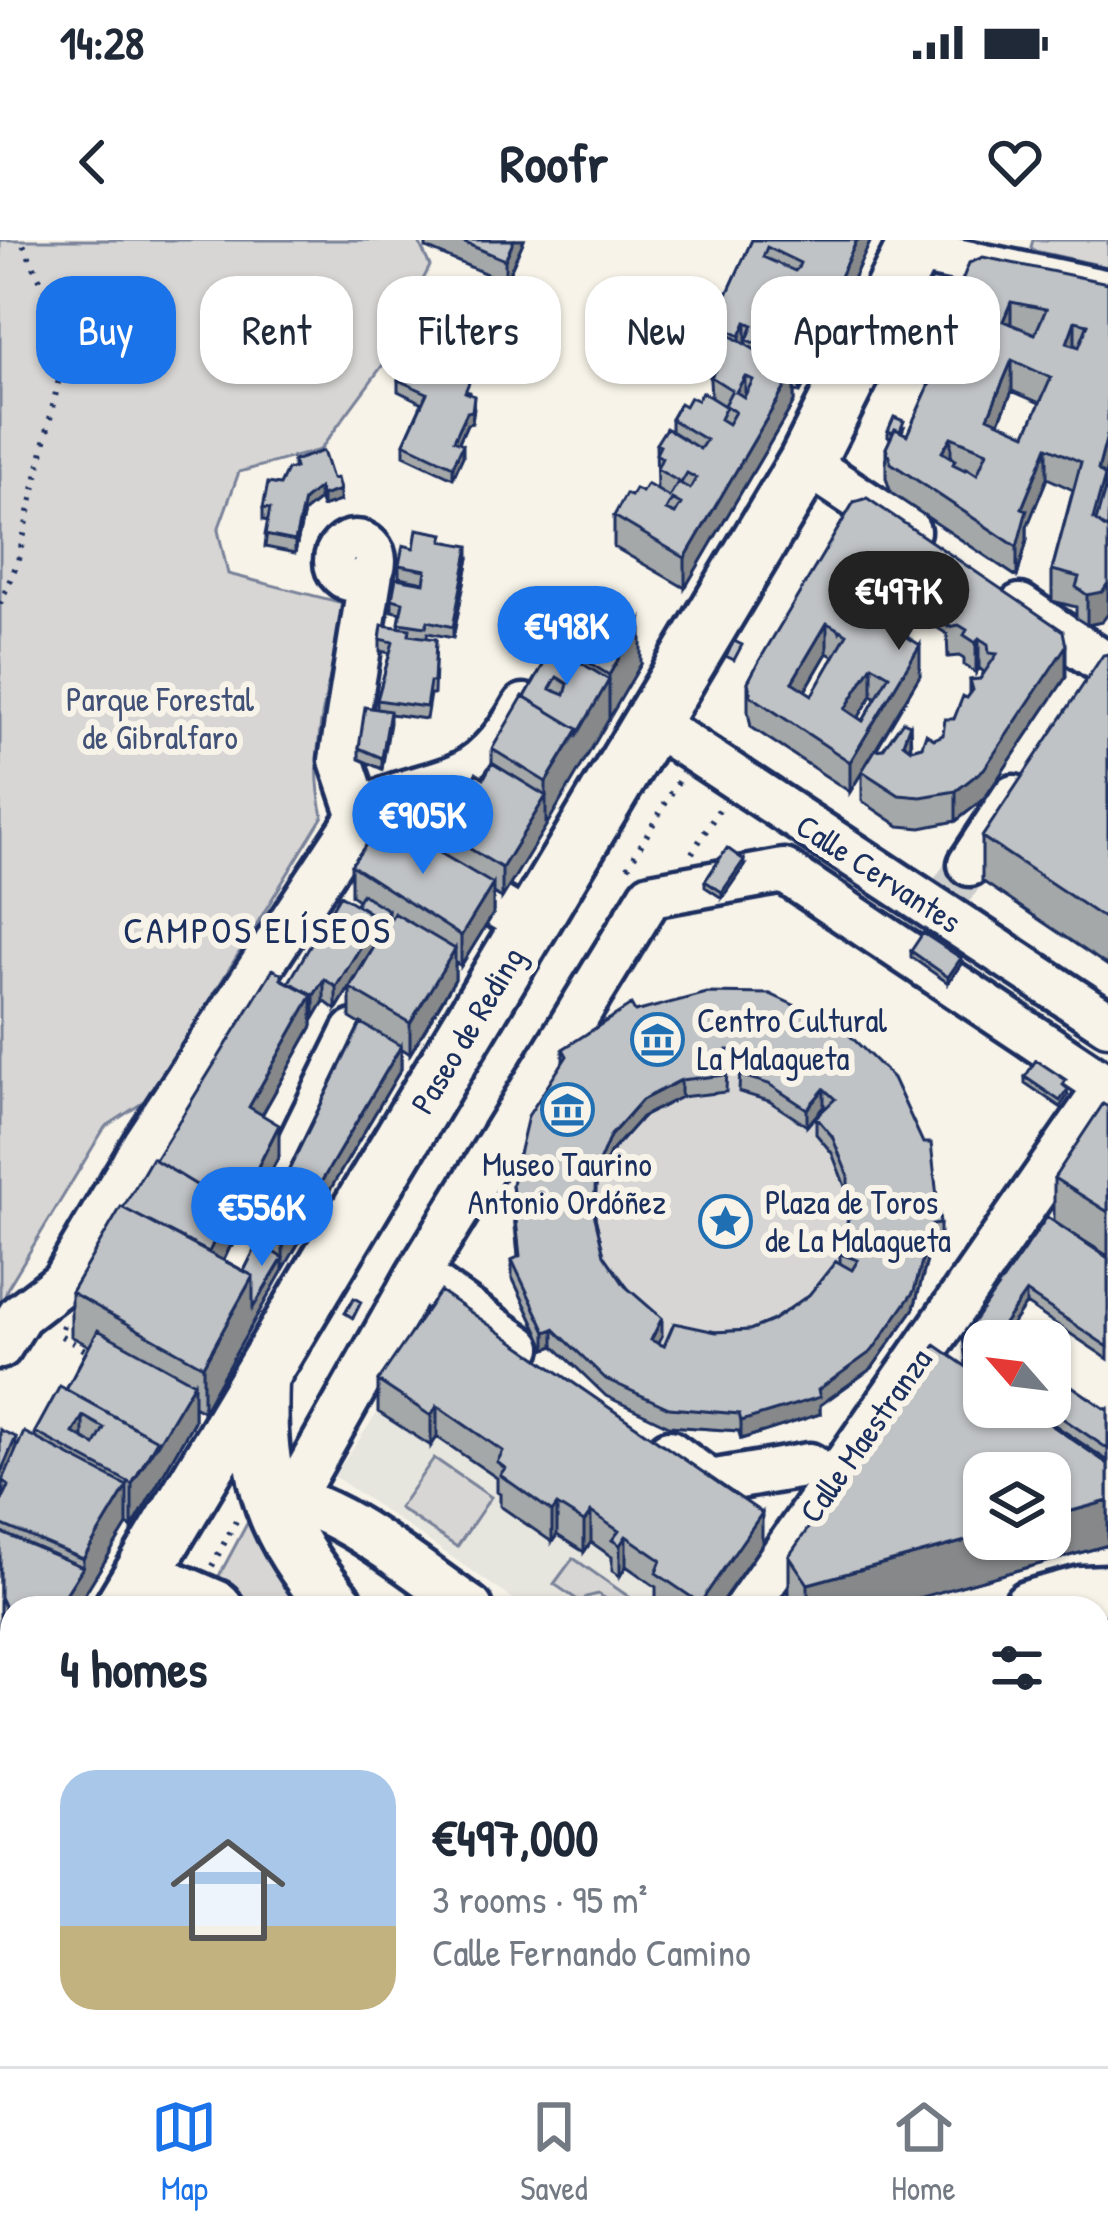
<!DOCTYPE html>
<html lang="en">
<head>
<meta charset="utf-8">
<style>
	:root { --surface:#fff; --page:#f2f2f3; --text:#1f2937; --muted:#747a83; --line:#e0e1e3; --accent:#1a73e8 }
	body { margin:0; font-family:"Patrick Hand",sans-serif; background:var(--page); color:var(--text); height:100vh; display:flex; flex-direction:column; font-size:45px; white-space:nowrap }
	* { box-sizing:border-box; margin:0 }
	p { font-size:39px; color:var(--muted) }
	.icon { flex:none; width:66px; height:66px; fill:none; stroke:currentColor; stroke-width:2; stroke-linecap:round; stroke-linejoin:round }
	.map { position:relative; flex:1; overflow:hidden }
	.side { position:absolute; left:0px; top:1356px; width:1110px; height:471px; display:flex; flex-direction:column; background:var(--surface); border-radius:36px 36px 0 0; box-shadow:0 3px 9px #0004 }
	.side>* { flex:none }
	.hud { position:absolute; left:36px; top:36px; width:1038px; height:108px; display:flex; gap:24px }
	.needle { width:78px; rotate:298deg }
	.controls { position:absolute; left:963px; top:1080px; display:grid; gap:24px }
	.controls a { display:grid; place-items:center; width:108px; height:108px; border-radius:24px; background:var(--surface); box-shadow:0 3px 9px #0004; font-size:60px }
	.price { position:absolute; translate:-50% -102px; padding:0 27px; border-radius:42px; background:var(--accent); color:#fff; font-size:39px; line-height:78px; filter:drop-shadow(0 3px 6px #0008) }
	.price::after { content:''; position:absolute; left:50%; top:72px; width:36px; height:27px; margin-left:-18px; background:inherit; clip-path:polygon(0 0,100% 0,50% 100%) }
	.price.selected { background:#222; color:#fff }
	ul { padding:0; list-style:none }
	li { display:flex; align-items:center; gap:36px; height:300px; padding:0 60px }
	li span { display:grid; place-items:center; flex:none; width:336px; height:240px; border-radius:36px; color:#555 }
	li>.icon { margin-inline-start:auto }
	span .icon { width:144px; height:144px; fill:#fffc; stroke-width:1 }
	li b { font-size:51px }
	h2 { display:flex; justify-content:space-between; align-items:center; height:144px; padding:0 60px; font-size:51px }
	.pill { padding:0 42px; border-radius:36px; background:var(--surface); box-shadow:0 3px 9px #0004; font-size:42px; line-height:108px }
	.pill.selected { background:var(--accent); color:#fff }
	.status { display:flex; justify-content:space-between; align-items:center; height:84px; padding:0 60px; background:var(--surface); direction:ltr }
	.status svg { height:33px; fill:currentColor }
	header { display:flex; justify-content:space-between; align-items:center; height:156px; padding:0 60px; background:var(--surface); font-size:54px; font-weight:800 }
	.menu { display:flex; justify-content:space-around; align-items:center; height:168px; border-top:3px solid var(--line); background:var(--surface); font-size:33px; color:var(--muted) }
	.menu a { display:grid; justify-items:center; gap:6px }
	.menu .selected { color:var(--accent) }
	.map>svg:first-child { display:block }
	.built { fill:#e6e5de }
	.green { fill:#d7d6d4; stroke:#798299; stroke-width:3 }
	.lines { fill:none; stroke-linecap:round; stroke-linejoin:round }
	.minor-tunnel { stroke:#cbcccc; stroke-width:42; stroke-dasharray:42 21; stroke-linecap:butt }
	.minor-casing { stroke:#1b2f5e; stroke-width:51 }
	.major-casing { stroke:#1b2f5e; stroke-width:63 }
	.path { stroke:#1b2f5e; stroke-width:6; stroke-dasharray:3 9; stroke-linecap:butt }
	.minor { stroke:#f7f3e8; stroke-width:42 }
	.major { stroke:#f7f3e8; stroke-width:54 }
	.wall { fill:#a5a8a9; stroke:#1b2f5e; stroke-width:3; fill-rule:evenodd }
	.shaded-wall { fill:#86888a; stroke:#1b2f5e; stroke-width:3 }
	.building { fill:#c0c3c5; stroke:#1b2f5e; stroke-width:3; fill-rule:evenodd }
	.labels { text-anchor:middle; stroke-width:12; stroke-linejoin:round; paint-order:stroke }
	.park-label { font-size:33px; fill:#415076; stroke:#f7f3e8 }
	.street-label { font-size:33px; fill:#1b2f5e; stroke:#f7f3e8 }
	.poi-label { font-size:33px; fill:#1b2f5e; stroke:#f7f3e8; text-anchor:start }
	.neighbourhood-label { font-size:36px; letter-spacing:3px; fill:#1b2f5e; stroke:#f7f3e8 }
</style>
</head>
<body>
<div class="status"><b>14:28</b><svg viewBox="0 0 49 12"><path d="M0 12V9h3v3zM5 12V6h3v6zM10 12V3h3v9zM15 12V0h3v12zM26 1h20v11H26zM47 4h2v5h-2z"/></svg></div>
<header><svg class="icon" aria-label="back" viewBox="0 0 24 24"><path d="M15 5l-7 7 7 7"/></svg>Roofr<svg class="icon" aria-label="heart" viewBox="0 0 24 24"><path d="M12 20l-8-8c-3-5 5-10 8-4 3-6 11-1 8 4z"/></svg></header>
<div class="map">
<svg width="1108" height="1826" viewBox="0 0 1108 1826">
	<rect width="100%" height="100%" fill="#f7f3e8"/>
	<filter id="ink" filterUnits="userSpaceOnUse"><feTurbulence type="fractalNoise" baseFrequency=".00833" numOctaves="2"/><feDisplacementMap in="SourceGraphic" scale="24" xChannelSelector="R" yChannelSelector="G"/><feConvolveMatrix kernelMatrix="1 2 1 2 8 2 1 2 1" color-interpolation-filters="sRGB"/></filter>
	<g filter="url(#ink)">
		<path class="built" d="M440,1082L762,1304L717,1368H526L334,1236Z"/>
		<path class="green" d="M0,0H418L430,26L409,67L390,71L388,118L320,210L239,232L218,290L228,334L347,364C332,433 306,506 323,576L150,858L105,887L7,1049L0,1084Z
			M1033,0H1108V27L1035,11L1031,7Z
			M707,770L931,920L940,1001L931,1003L914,1068L872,1128L818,1167L820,1174L741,1199L738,1191L669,1186L554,1106L546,1109L512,1037L520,1033L512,962Z
			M434,1218L491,1257L457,1307L399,1268Z
			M249,1280L268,1322L311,1368H267L212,1349Z
			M573,1318L645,1368H611L608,1360L598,1354L586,1357L582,1363L554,1344Z
			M0,1609H12V1815H125L126,1826H0Z
			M397,1815H647L646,1826H391Z"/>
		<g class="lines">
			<path class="minor-tunnel" d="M909,714L970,624"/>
			<defs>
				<path id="minor" d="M913,11L1108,52
					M806,223L908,291
					M336 321a19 19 0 1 1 38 0a19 19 0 1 1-38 0Z
					M1020,366L1108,426
					M651,482L1108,783
					M360,576L341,520L371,333
					M970,624L1014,557
					M443,634L530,685
					M418,1035L520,1107
					M226,1053L354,792
					M0,1107L20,1075L63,1042L145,903L360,576C386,552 417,551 449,539C484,527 507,497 524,466
					M669,1212L710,1242L809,1225L833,1241
					M269,1255C336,1261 415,1330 471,1368
					M296,1303L291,1278L293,1257L418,1035L651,655L784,631L1097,840
					M746,1368L1108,845
					M0,1588L12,1586
					M154,1815L156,1826
					M211,1815L212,1826
					M270,1815L271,1826
					M1017,1815L1033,1826
					M1086,1815L1102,1826
					M348,1826L352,1815
					M426,1826L433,1815
					M615,1826L616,1815"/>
				<path id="major" d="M260,1142C256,1244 273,1290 338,1368
					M143,1337L215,1368
					M122,1368L806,223L918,0
					M1030,1368L1082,1354L1108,1353
					M0,1514L12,1502
					M689,1826L691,1815
					M728,1826L729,1815"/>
			</defs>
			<use href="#minor" class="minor-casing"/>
			<use href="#major" class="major-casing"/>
			<path class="path" d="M0,364L18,321L61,130L53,66L21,0
				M692,613L720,568
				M628,627L679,540
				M63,1085L60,1095L90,1113
				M212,1326L237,1279
				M0,1456L5,1453L2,1447
				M0,1683L12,1685
				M0,1732L12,1734
				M0,1778L12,1780
				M41,1815L56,1826
				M496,1815L507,1826
				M0,1820L12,1814
				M96,1826L98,1815"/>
			<use href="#minor" class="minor"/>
			<use href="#major" class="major"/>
		</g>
		<path class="wall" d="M426,0H524L505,42L426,8Z
			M752,0H871L800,153L794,150V162L685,348L614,307V276L631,256L657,250L656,204L671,191V179L685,166L711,157L709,124L711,112L714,106V83Z
			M961,43H1108V222L1105,236L1102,382L1087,385L1076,378V367L1052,361V330L1073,250L1047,238L1027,287V300L1017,337L891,253L886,238V208L891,198L888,197V191L904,187L902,192L907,195L928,147V139L961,70ZM1012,151L1040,163L1026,194L999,182Z
			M398,140L470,152L474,168L472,183L467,184L459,202L463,216L453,238L404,215V203L422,163L398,151Z
			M293,221L340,261L322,267L319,260L304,272L295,313L265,307L268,281L263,280V268L293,229Z
			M854,262L1066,437L984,559L956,581L921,588L899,586L862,561V532L850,552L751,487L748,472V442ZM867,346L873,350L856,378L850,374ZM919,376L947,394L948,417L959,416L964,419V425L976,433L979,428L984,432L980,439L970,440V454L943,495L922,506L911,509L910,484L883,509L876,510L920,435L907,396ZM827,413L834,417L812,455L805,451ZM872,455L876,458L863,481L858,478Z
			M444,301L469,318L453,398L428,393L426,398L436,399L434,454H430L426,479L390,474L382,529L359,519V508L377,469V460L390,413L380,411V399L399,388L401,373L392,371V359L424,342L399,337V325L414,308Z
			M554,401L641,424L502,658L493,653V674L461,726L455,722V739L410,814L401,808V829L253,1080L203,1171L194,1166V1181L132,1288L127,1285L76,1368H12V1432L0,1437V1190L16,1211L35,1198V1192L66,1150L89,1106L71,1096V1052L155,920L283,740L289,743L356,664L358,660L351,655V625L442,614V592L492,523V509L525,457L554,406ZM388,679L390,680L350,748V778L360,784L258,993V1003L244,1031L224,1020L231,1005L233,1006L279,916L262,875L312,786V776L314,778L324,761L336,770L378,700Z
			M1108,414V726L982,641V597Z
			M744,626L722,658L705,647V641Z
			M911,711L961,724L948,743L911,717Z
			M770,754L940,984V1001L932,1002L914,1068L872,1128L820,1165V1174L741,1199L739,1191L669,1186L606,1156L554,1106L546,1109L512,1037V1020L518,1017L512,944L563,822V809L635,772ZM727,827L740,828L739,852L769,861L807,886L824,866L826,868L816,877V894L832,913L848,954V980L840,1014V1023L809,1055L772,1081L750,1090L716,1092L664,1106L658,1103L662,1096L604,1015L595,977L596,946L610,913L642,877L681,857L726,852Z
			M1025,837L1065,847L1068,855L1060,867L1025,843Z
			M1108,867V1016L1054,982V938Z
			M1047,977L1108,1018V1119L1026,1064L1002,1099L984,1101V1137L966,1125L963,1097Z
			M378,1141L762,1304L717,1368H663L656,1363V1347L626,1326L620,1336L612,1331V1317L591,1302L584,1312L557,1295L552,1302L500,1266V1254L497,1252V1238L437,1197L431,1206L378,1172Z
			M1028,1167L1108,1169V1221Z
			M1108,1224V1305L882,1368H794L789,1360V1316Z
			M1108,1517V1591L1098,1584V1531Z
			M1098,1602L1108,1609V1760L1098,1753Z
			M874,1815H1008L1010,1822L1006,1826H890Z"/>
		<path class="shaded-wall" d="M514,0H524L505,42V20Z
			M857,0H871L800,153V122Z
			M1011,62V93L1003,81Z
			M1075,81V111L1067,103Z
			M746,82V113L740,126V96Z
			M1012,120V151L988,207V177Z
			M794,132V162L685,348V318Z
			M745,136V166L736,152Z
			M474,156L472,183L467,184L454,212V200Z
			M1108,192V222L1101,250L1105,236V266L1093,310V279L1098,230Z
			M951,197V228L942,212Z
			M463,204V216L453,238V226Z
			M1047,207V238L1027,287V300L1017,337V307L1022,268Z
			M319,248V260L304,272L295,313V301L304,260Z
			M340,250V261L322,267V256Z
			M469,306V318L453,398V387Z
			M867,316V346L840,391L836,366Z
			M1108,343V374L1102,382L1087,385V355Z
			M919,345V376L893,418V388Z
			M641,380V424L609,479V435Z
			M827,383V413L792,473V442Z
			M979,398V428L976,433V403Z
			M920,405V435L850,552V522Z
			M1066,406V437L984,559L956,581V551Z
			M872,425V455L845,500V469Z
			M609,440V479L546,586V542Z
			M390,471V483L382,529V518Z
			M910,484V515L903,503Z
			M546,556V586L502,658V628Z
			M744,620V626L722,658V652Z
			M493,644V674L461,726V696Z
			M388,670V682L336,770V747L378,678Z
			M455,709V739L410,814V783Z
			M961,718V724L948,743V737Z
			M324,739V761L314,778V755Z
			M312,755V786L249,898V867Z
			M401,806V829L283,1030V1007Z
			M681,840V857L642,877L610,913L596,946L594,991L596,929L610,896L642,860Z
			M824,849V866L807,886V869Z
			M279,885V916L233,1006V976Z
			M231,966V1005L206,1056V1017Z
			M932,985V1002L914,1068L872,1128L820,1165V1174L741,1199V1181L818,1150Z
			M283,1018V1030L203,1171V1126L253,1036Z
			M1026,1052V1064L1000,1101L996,1095Z
			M662,1078V1096L651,1117V1100Z
			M554,1089V1106L546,1109V1092Z
			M194,1143V1181L132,1288V1244Z
			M437,1166V1197L431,1206V1176Z
			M83,1176V1218L73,1193Z
			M16,1197V1227L3,1240V1257L0,1264V1234Z
			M127,1246V1285L76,1368H57L83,1327V1319Z
			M1108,1261V1305L882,1368H808V1344L984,1296V1299H1050V1277Z
			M557,1265V1295L552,1302V1272Z
			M591,1272V1302L584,1312V1282Z
			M762,1273V1304L717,1368H700V1363Z
			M626,1296V1326L620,1336V1305Z
			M12,1410V1432L0,1437V1415Z
			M1108,1446V1490L1098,1505V1461Z"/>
		<path class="building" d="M458,0H514L505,20Z
			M752,0H857L800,122L747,100L753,85L746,82L740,96L714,83ZM767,7L800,23L798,28L795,31L763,17Z
			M983,17L1108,43V192L1098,230L1105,236L1093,279L1108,290V343L1102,352L1087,355L1076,347L1079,337L1052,330L1081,222L1047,207L1022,268L1027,270L1017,307L891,223L886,208L895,189L907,195L931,141L928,139L937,120L972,48L961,43L969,23ZM1011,62L1046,69L1035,94L1003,81ZM1075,81L1088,84L1079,107L1067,103ZM1012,120L1051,138L1026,194L988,177ZM951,197L987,212L977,235L966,228L965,230L953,224L955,220L942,212Z
			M722,91L794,132L685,318L614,276L626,254L631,256L635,249L642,252L647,244L669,257L678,242L690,249L696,238L687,233L681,243L657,229L662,218L656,214L660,206L656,204L666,188L700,209L706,200L671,179L680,163L685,166L690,157L697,160L702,152L726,167L720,179L728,184L735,172L724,165L732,150L711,137L716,128L709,124L715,114L711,112ZM745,136L753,140L744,157L736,152ZM672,259L681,264L675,274L666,270Z
			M410,112L470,140L465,152L474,156L472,171L467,172L454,200L463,204L453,226L404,203L427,153L398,140Z
			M894,177L904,181L900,191L895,189L893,193L888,191Z
			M323,211L332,239L337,238L340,250L322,256L319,248L304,260L295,301L265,295L270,269L263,268L268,243L280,245L287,230L295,228L293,221Z
			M1105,250L1108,252V290L1096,281Z
			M867,258L1063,391L1066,406L984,529L956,551L921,557L899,555L862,531L875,510L883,509L903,481L910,484L903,503L911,509L922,506L926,494L934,499L943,495L945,479H954L963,456L967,458L973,450L970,440L980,439L997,414L989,413L988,404L979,398L976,403L964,395L967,390L959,385L948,387L947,379L954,369L919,345L893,388L920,405L850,522L751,456L748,442L759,421L854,262ZM867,316L887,328L856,378L836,366ZM827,383L847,394L812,455L792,442ZM872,425L889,435L863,481L845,469Z
			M417,289L444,294L442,301L469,306L453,387L428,381L426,387L399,383L403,362L392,359L396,338L424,343L426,330L399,325L403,305L414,308Z
			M590,350L641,380L609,435L554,401L582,354Z
			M382,385L410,389L409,395L436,399L434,442H430L426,467L377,460L393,402L380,399Z
			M734,401L742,405L734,420L726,416Z
			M554,406L609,440L578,494V489L525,457ZM557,437L568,444L565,455L550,449Z
			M1108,414V681L982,597L1103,415Z
			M523,456L578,489L546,542L492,509Z
			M365,467L390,471L382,518L359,508Z
			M492,523L546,556L502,628L442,592L476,533L484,538Z
			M384,580L493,644L461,696L351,625Z
			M727,608L744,620L722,652L705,641Z
			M362,654L388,670L378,688V678L356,664Z
			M340,655L378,678L336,747L324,739L314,755L289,742Z
			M394,673L455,709L410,783L350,748Z
			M923,693L961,718L948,737L911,711Z
			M273,729L283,735L281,739L312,755L249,867L279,885L233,976L231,974V966L155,920Z
			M707,753L770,754L841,787L893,838L923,903H931L940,984L932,985L914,1051L872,1111L818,1150L820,1157L741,1181L739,1174L669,1168L606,1139L554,1089L546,1092L512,1020L520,1016L512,944L528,876L567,816L563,809L631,765L635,772ZM727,810L742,811L739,835L769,844L807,869L824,849L835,859L816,877L832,896L848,936V979L840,1014L858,1020L852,1030L836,1021L809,1055L772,1081L750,1090L716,1092L674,1083L664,1106L651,1100L662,1078L625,1046L604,1015L594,973L596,929L610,896L642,860L681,840L726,835Z
			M361,783L401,806L283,1007L258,993Z
			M1036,820L1066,840L1063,845L1068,849L1060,861L1025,837Z
			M1103,864L1108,867V972L1054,938Z
			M152,918L231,966L209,1012L123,968Z
			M121,967L253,1036L203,1126L71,1052Z
			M1047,977L1108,1018V1107L1026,1052L996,1095L1005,1101H984V1125L966,1113L963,1097Z
			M258,1003L283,1018L253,1068V1036L244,1031Z
			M440,1051L762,1273L700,1363L656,1333L661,1320L626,1296L620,1305L612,1300L619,1291L591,1272L584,1282L557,1265L552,1272L500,1235L505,1228L497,1222L503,1211L437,1166L431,1176L378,1141Z
			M354,1058L361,1062L353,1078L345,1073Z
			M98,1090L194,1143L157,1205V1200L66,1150Z
			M935,1105L984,1139V1167H1025L1108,1224V1261L1050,1277V1233H984V1296L808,1344L789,1316Z
			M1050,1131L1107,1170L1108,1169V1209L1046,1167H1050Z
			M60,1146L157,1200L132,1244L35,1192ZM83,1176L104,1188L95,1205L73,1193Z
			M0,1190L16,1197L0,1234Z
			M24,1192L127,1246L83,1319L0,1284V1264L9,1246L3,1240Z
			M0,1292L83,1327L57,1368H12V1383L0,1357Z
			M1108,1375V1446L1098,1461V1378Z
			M0,1383L12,1409L0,1415Z
			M1108,1517V1552L1098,1545V1531Z
			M1098,1602L1108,1609V1721L1098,1714Z
			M761,1815H856L849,1826H760Z
			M883,1815H1008L1010,1816L1001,1826H899Z"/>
	</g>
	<defs>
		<symbol id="museum-ring" viewBox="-11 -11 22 22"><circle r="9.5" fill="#f7f3e8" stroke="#1f6fb2" stroke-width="1.5"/><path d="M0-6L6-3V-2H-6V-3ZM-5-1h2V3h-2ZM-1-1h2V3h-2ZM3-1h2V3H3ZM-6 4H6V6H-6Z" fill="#1f6fb2"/></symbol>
		<symbol id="sight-ring" viewBox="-11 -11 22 22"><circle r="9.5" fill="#f7f3e8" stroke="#1f6fb2" stroke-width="1.5"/><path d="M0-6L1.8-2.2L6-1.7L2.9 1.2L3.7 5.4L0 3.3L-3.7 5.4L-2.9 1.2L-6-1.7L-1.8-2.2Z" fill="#1f6fb2"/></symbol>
	</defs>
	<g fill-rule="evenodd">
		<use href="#museum-ring" x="628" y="770" width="59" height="59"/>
		<use href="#museum-ring" x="538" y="840" width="59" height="59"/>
		<use href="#sight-ring" x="696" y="952" width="59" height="59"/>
	</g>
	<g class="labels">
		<g class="park-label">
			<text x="160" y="471">Parque Forestal<tspan x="160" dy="38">de Gibralfaro</tspan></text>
		</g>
		<g class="street-label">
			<text transform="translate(879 633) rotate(33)" y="12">Calle Cervantes</text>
			<text transform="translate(467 790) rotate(-59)" y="12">Paseo de Reding</text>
			<text transform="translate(865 1195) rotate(-55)" y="12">Calle Maestranza</text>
		</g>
		<g class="poi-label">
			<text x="697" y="792">Centro Cultural<tspan x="697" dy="38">La Malagueta</tspan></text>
			<text x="567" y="936" text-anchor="middle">Museo Taurino<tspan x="567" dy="38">Antonio Ordóñez</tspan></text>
			<text x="765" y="974">Plaza de Toros<tspan x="765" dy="38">de La Malagueta</tspan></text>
		</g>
		<g class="neighbourhood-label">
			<text x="258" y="703">CAMPOS ELÍSEOS</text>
		</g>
	</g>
</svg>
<div class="controls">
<a><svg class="needle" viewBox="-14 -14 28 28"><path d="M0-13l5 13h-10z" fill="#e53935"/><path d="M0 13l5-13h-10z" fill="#747a83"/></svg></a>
<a><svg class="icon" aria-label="layers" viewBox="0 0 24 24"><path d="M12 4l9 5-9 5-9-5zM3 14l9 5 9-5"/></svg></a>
</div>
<b class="price selected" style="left:899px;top:413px">€497K</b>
<b class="price" style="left:567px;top:448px">€498K</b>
<b class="price" style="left:423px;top:637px">€905K</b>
<b class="price" style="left:262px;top:1029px">€556K</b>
<div class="hud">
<a class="pill selected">Buy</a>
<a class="pill">Rent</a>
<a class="pill">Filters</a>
<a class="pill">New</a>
<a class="pill">Apartment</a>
</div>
<section class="side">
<h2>4 homes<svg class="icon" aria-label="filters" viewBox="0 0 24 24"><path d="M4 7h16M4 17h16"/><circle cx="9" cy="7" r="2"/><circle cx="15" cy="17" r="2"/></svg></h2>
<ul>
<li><span style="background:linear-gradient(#a9c7e8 65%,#c2b280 0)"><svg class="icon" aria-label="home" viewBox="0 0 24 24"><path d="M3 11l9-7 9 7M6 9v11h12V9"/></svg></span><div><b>€497,000</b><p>3 rooms · 95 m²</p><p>Calle Fernando Camino</p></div></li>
</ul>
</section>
</div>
<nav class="menu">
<a class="selected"><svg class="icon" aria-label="map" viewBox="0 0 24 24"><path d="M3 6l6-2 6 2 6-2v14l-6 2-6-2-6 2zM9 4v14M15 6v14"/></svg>Map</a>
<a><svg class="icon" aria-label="saved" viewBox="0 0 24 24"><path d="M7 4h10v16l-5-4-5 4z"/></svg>Saved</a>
<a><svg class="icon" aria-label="home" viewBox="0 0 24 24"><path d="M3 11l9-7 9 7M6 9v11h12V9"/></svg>Home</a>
</nav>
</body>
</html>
